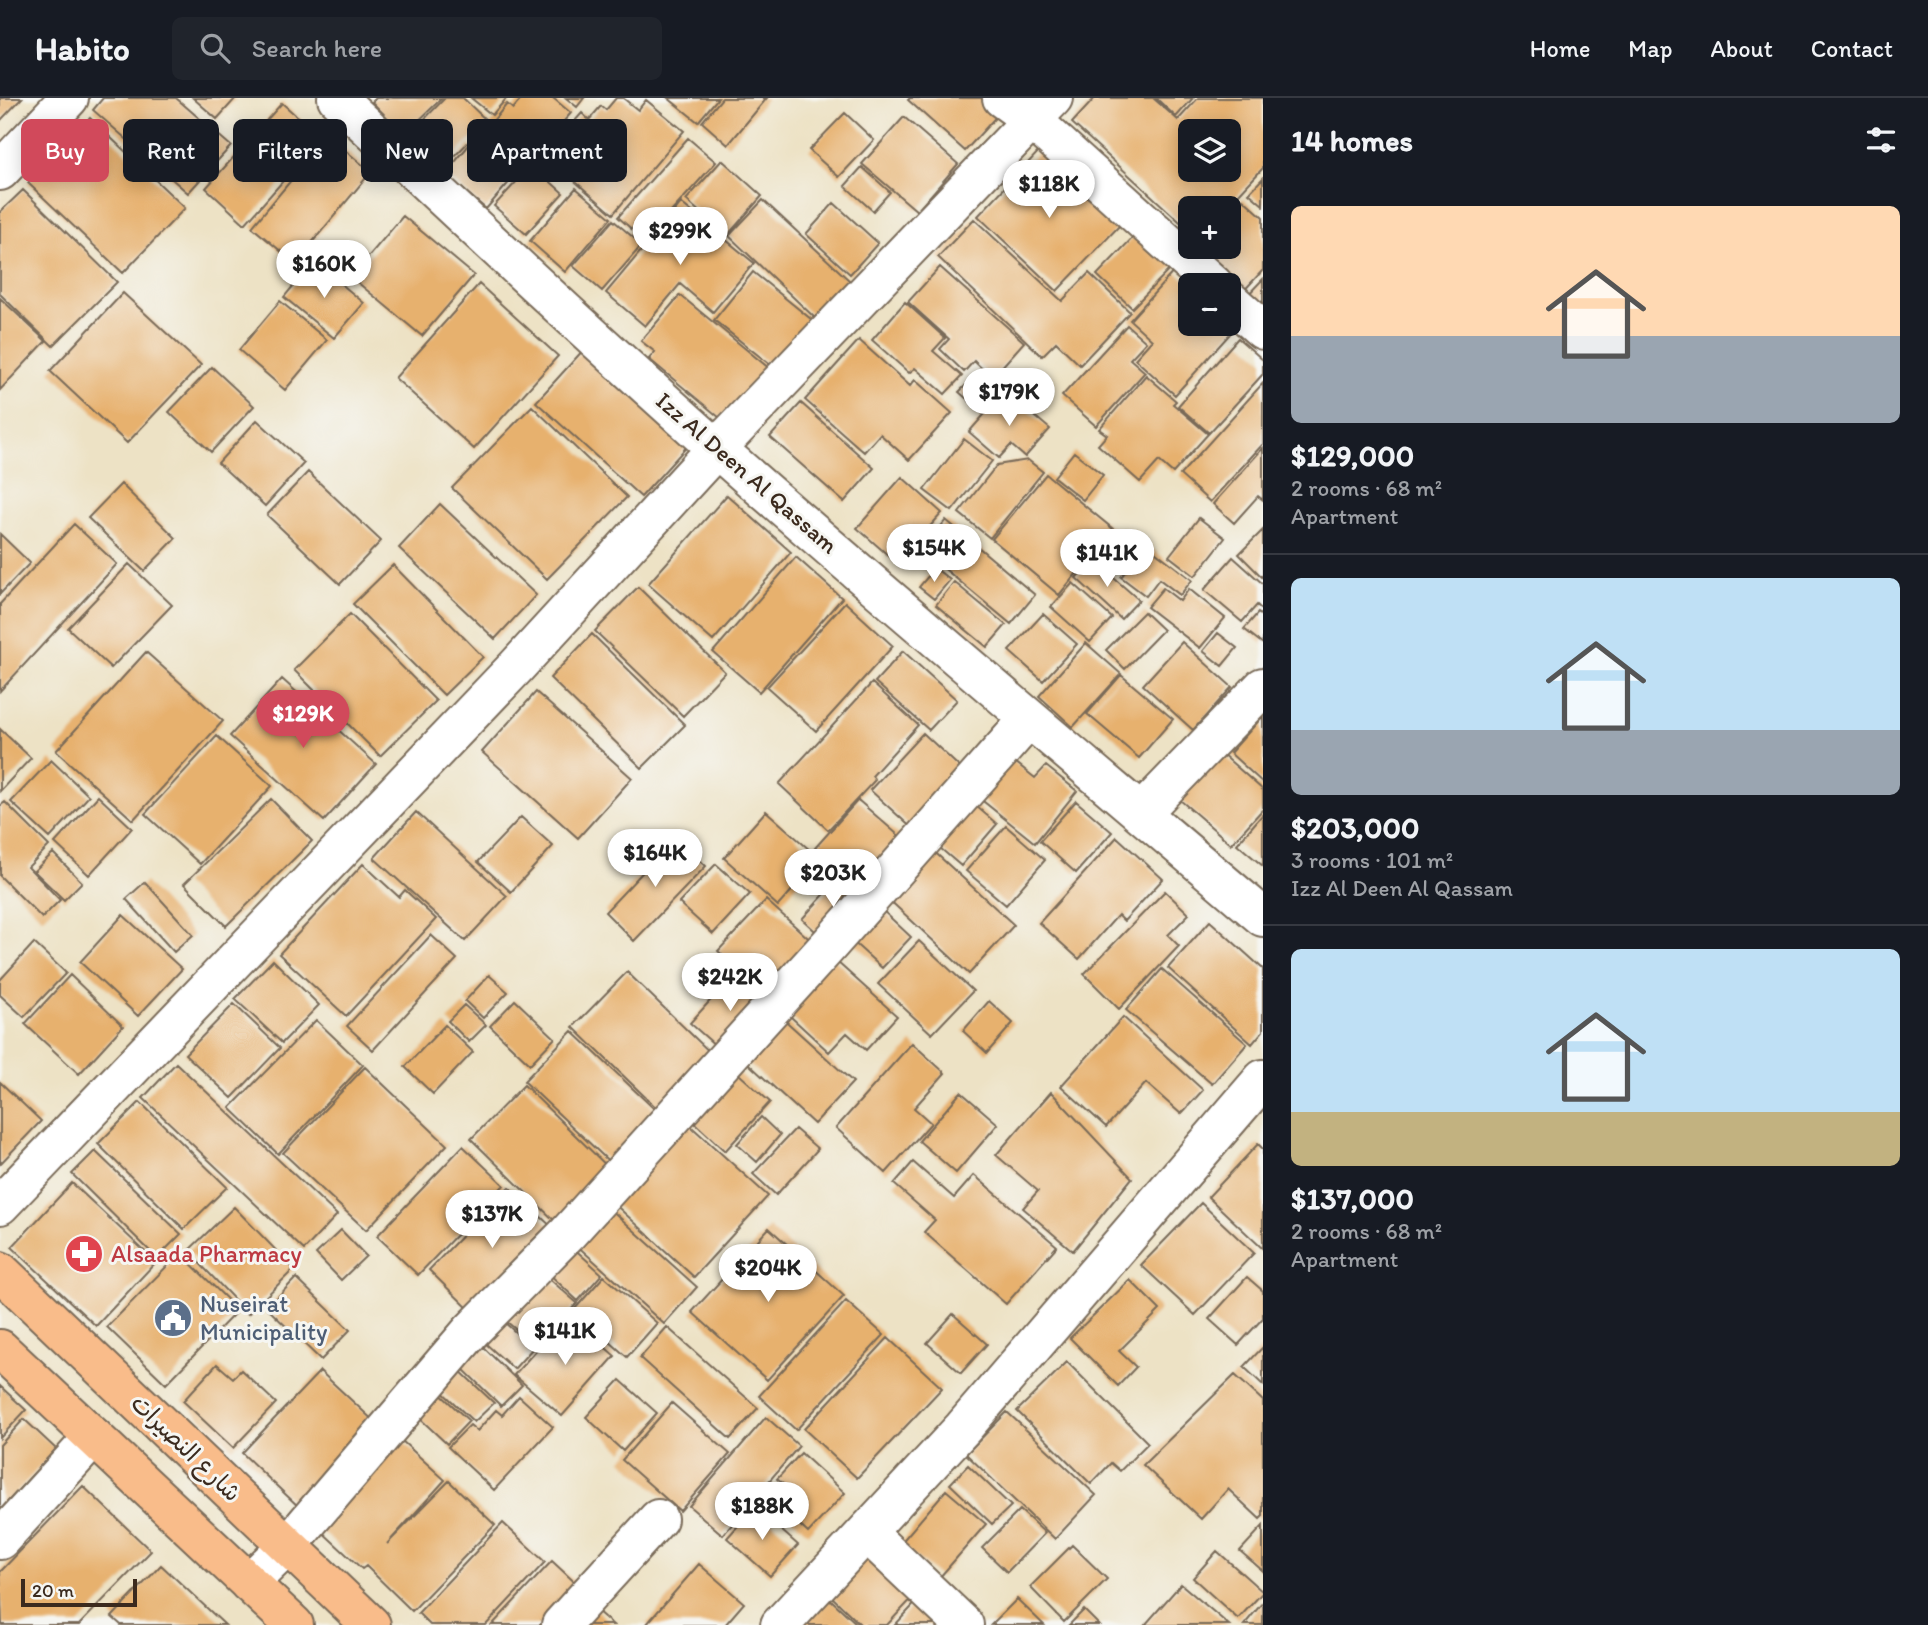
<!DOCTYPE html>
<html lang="en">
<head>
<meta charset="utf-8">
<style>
	:root { --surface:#171b24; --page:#20242c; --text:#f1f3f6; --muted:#9ea1a6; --line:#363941; --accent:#d1495b }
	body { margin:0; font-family:Itim,"Playpen Sans Arabic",sans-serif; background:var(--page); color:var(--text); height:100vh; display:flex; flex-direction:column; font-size:26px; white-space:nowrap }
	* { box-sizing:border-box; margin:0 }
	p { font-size:23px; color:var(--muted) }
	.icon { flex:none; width:38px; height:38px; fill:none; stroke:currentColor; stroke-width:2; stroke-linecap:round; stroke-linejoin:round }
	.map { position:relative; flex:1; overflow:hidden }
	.side { display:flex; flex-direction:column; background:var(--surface); width:665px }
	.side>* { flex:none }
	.guide { position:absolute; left:21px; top:21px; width:665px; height:63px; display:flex; gap:14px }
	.controls { position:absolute; left:1178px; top:21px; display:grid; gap:14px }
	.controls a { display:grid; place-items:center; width:63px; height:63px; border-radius:10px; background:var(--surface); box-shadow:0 4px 18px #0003; font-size:35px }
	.scale { position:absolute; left:21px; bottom:18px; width:116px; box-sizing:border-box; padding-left:7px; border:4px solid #3b2a1e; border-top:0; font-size:19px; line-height:24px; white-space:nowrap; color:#3b2a1e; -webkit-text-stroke:5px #f6f6f2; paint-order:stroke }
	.price { position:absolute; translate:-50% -60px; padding:0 16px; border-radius:24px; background:#fff; color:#222; font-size:23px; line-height:46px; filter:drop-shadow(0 2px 4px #0008) }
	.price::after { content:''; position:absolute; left:50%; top:42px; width:21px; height:16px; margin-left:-10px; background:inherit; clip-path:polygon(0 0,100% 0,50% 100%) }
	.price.on { background:var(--accent); color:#fff }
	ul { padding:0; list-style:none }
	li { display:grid; align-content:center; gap:14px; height:371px; padding:0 28px }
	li+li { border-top:2px solid var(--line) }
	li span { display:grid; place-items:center; height:217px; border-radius:10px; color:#555 }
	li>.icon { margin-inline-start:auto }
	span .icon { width:126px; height:126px; fill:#fffc; stroke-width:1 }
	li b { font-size:30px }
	h2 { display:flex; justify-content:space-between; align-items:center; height:84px; padding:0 28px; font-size:30px }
	.chip { padding:0 24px; border-radius:10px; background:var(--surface); box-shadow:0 4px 18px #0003; font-size:24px; line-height:63px }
	.chip.on { background:var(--accent); color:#fff }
	header { display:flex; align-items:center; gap:42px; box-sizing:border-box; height:98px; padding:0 35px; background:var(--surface); border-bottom:2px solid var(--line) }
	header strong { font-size:33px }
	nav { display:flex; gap:38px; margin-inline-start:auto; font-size:24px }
	.search { width:490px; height:63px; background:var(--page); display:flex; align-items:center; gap:18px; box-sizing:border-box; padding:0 24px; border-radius:10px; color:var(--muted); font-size:26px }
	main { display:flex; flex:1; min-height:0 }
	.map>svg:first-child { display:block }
	.building { fill:#e7b16e; fill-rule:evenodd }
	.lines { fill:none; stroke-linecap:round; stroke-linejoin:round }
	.minor-casing { stroke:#796a58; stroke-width:42 }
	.major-casing { stroke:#796a58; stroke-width:42 }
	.minor { stroke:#fff; stroke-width:38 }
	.major { stroke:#f9bc8a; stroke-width:38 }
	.labels { text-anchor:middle; stroke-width:6; stroke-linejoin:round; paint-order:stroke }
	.street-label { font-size:24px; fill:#3b2a1e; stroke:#f6f6f2 }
	.health-label { font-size:24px; fill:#be3a42; stroke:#f6f6f2; text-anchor:start }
	.service-label { font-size:24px; fill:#4e5e75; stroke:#f6f6f2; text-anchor:start }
</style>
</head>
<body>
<header>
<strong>Habito</strong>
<div class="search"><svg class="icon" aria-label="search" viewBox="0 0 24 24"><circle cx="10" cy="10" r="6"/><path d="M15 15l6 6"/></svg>Search here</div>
<nav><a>Home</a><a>Map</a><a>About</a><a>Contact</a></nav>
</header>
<main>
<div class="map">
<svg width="1263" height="1527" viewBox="0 0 1263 1527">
	<rect width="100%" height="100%" fill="#f6f6f2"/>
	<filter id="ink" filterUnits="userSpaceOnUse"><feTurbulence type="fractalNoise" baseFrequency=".0143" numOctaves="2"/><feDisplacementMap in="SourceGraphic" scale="14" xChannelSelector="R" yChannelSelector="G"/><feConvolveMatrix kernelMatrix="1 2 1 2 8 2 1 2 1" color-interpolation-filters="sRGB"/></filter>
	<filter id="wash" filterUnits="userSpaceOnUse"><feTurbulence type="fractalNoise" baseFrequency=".00686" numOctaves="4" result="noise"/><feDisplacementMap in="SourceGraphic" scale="28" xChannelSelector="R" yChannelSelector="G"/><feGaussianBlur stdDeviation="1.57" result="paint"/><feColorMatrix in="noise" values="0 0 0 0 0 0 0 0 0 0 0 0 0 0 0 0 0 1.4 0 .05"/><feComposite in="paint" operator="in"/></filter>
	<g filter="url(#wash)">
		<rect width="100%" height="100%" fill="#ede2c5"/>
		<g id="blocks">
			<path class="building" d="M0,0H22L0,23Z
				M103,0H176L231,48L188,95L93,12Z
				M193,0H236L217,21Z
				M376,0H442L404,37L372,4Z
				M445,0H463L488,24L441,72L407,39Z
				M471,0H507L492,17Z
				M522,0H553L571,15L512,82L473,47L507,6L513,11Z
				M566,0H584L577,9Z
				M616,0H623L638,12L646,2L684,33L613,116L541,54L563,29L567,32L582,15L589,22L601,8L606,12Z
				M668,0H718L698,24Z
				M722,0H767L728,47L702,24Z
				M910,0H988L1002,12L965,53L908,2Z
				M1095,0H1153L1178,22L1198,0H1263V70L1226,110H1190V133L1072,25ZM1190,33H1228V72H1190Z
				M1156,0H1193L1176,19Z
				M282,5L321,40L245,126L206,90Z
				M845,15L874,42L839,79L809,52Z
				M904,19L958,66L917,113L862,66Z
				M90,20L185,110L123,175L28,85Z
				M328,38L371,74L295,165L252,129Z
				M688,40L716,64L645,143L618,119Z
				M469,47L511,82L486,111L445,76Z
				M1041,51L1121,126L1057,193L978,118Z
				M722,62L762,98L727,138L686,102Z
				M532,67L563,95L526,136L494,108Z
				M862,69L890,94L873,113L845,88Z
				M1263,80V107L1249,95Z
				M576,90L611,120L565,174L530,143Z
				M23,92L117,184L53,248L0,196V114Z
				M1243,101L1263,119V172L1239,198L1199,149H1228V116Z
				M763,102L850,183L815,220L729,138Z
				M681,105L754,165L713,214L680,186L645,228L606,195Z
				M834,105L878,145L850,176L806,136Z
				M403,118L474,177L422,238L351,179Z
				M974,121L1062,203L1089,175L1130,214L1080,267L1056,244L1042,258L938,159Z
				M613,122L642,147L602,193L573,168Z
				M1141,131L1176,165L1132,210L1097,177Z
				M314,163L364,205L334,240L284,199Z
				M940,169L1024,244L992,280L974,263L964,274L940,251L949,241L908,204Z
				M1175,172L1190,187V226L1238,227L1175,297L1135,261L1152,242L1130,222Z
				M753,174L812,222L773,269L714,222Z
				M1263,181V220L1243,202Z
				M479,186L558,258L474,351L395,280Z
				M123,195L201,267L127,345L50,273Z
				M680,197L770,271L720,320L649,261L655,254L641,243Z
				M0,200L46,243L0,292Z
				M280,203L327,242L285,292L239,252Z
				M905,204L945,240L933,253L962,278L945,296L915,270L909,275L872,242Z
				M1127,227L1146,244L1130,261L1145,274L1096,328L1062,298Z
				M1238,240L1263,262V276L1209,335L1178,308Z
				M859,242L910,288L915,282L952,315L909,362L880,336L864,354L805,302Z
				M586,249L691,344L641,399L536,304Z
				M212,269L254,308L211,354L169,314Z
				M978,275L1001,296L983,315L959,294Z
				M1146,277L1176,303L1173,306L1208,336L1173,375L1159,363L1140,384L1098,347L1107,337L1099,331Z
				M1263,285V346L1210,404L1180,377Z
				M1005,293L1050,331L1025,359L1011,347L999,360L969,334Z
				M801,305L874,370L844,404L770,339Z
				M532,308L627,399L547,481L452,390Z
				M257,322L304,365L265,408L218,365Z
				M964,341L992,363L952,413L924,392Z
				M1263,350V402L1258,398L1234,425L1213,406Z
				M1074,354L1103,377L1083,402L1054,379Z
				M1028,362L1043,374L990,440L959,415L997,367Z
				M308,374L381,443L340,486L267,417Z
				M1046,376L1113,431L1059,497L992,441Z
				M902,379L942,415L897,465L857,430Z
				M121,386L176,440L144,473L88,420Z
				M727,397L791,454L713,543L648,486Z
				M440,406L536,497L495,541L399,450Z
				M1199,420L1225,440L1195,478L1169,458Z
				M946,422L1035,497L1011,526L922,452Z
				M74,426L117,466L0,593V506Z
				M1126,431L1143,445L1121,470L1105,455Z
				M1263,432V480L1239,456Z
				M0,436L30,465L0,496Z
				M1147,447L1192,482L1180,497L1159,481L1146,498L1121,479Z
				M796,459L842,500L759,594L713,554Z
				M1233,459L1263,486V513L1257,507L1242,524L1204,492Z
				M1092,461L1139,502L1121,521L1076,480Z
				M129,466L172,507L111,570L68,530Z
				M393,467L483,559L444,597L353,506Z
				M935,470L950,482L934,501L919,489Z
				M954,484L1006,527L987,549L936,507Z
				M1073,485L1112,520L1090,544L1051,509Z
				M638,489L725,574L683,618L595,533Z
				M1163,490L1180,503L1189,491L1225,520L1200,550L1147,509Z
				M845,504L893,548L816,633L767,589Z
				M1144,514L1163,532L1125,571L1106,552Z
				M1258,515L1263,519V546L1244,531Z
				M350,516L436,603L380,658L294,572Z
				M1043,516L1077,546L1043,583L1009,553Z
				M1218,535L1237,550L1222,568L1203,553Z
				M592,536L685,627L642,670L550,580Z
				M1182,544L1232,589L1193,632L1143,587Z
				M1086,545L1121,576L1073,629L1039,598Z
				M903,553L957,602L929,632L875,584Z
				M146,554L223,623L133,722L56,653Z
				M1121,577L1173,621L1139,660L1087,616Z
				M282,581L376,666L324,723L230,638Z
				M872,585L918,627L872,678L875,682L828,732L779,686Z
				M536,594L632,680L578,740L482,654Z
				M1263,618V685L1230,655Z
				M0,631L31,660L0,693Z
				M923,635L968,677L915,733L870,692Z
				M217,638L272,688L200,766L145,716Z
				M1221,655L1263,692V711L1231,746L1180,702Z
				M1005,656L1035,680L1046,668L1077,693L1035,745L973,695Z
				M51,662L89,698L50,740L11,704Z
				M98,698L132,730L89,777L55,745Z
				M271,701L312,743L226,828L184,786Z
				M858,702L905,743L862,791L815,750Z
				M969,702L997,726L961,768L933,744Z
				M1076,703L1112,734L1076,775L1040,743Z
				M5,704L49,748L28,769L60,802L42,820L0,778V708Z
				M766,713L820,761L778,808L724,760Z
				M416,714L507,798L465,843L374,760Z
				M1263,716V768L1237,746Z
				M521,719L553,748L511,794L478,764Z
				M1006,728L1045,762L1006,807L966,773Z
				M676,739L706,768L634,843L605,814Z
				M1117,739L1163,781L1124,823L1118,817L1079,861L1039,825Z
				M928,748L1014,827L969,876L883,796Z
				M53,755L82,784L64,802L34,773Z
				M363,766L399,799L405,792L436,821L346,918L279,856Z
				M716,766L750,796L713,836L679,805Z
				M840,779L864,800L826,843L802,821Z
				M145,784L193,837L174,854L126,801Z
				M1165,793L1189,816L1168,837L1179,848L1119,911L1084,876Z
				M766,802L817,848L770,900L718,853Z
				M879,809L911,839L882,870L850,841Z
				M123,817L182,871L138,918L80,864Z
				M1210,823L1263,871V933L1252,946L1168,870Z
				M431,837L457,861L373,952L347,928Z
				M919,843L973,893L932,936L878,886Z
				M34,845L66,875L24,919L0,897V882Z
				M826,854L897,918L866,952L847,935L829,954L778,907Z
				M273,862L319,907L282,945L235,901Z
				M1162,871L1247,946L1212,986L1126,912Z
				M627,874L722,966L668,1021L573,929Z
				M736,874L770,904L724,955L690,925Z
				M70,877L123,928L79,976L25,926Z
				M489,877L508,894L483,920L465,903Z
				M515,902L555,940L530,966L490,928Z
				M989,903L1013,925L987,955L963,933Z
				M234,906L280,950L232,1000L185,956Z
				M464,907L486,927L469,944L448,923Z
				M778,916L853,984L814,1026L739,957Z
				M1123,919L1203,992L1181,1016L1146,985L1106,1029L1061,988Z
				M316,922L363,967L278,1056L230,1010Z
				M445,927L473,954L433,996L405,969Z
				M572,933L667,1023L619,1073L524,983Z
				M912,945L945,975L914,1010L931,1025L886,1075L836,1030Z
				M176,965L337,1117L304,1152L143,1000Z
				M730,968L770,1004L725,1053L686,1017Z
				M365,969L447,1047L366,1132L283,1055Z
				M0,984L41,1023L0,1066Z
				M524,987L617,1078L564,1132L471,1041Z
				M961,994L998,1026L956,1075L919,1043Z
				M1051,994L1132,1080L1073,1153L1023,1110L1038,1093L996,1057Z
				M140,1004L227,1089L184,1131L98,1046Z
				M761,1019L780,1037L757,1064L737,1046Z
				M683,1021L768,1098L694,1179L609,1101Z
				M795,1031L818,1051L776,1097L753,1076Z
				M1258,1046L1263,1051V1151L1208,1099Z
				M463,1048L504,1087L418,1177L377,1138Z
				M95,1053L181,1136L157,1160L72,1076Z
				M913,1064L954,1100L974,1077L1057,1148L1006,1206L924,1134L935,1122L894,1086Z
				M72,1085L156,1164L96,1228L12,1149Z
				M509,1089L555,1132L474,1216L429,1172Z
				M1201,1105L1254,1155L1195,1217L1141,1167Z
				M234,1109L294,1171L248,1216L188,1153Z
				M608,1109L697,1189L664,1226L574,1145Z
				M769,1130L844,1198L767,1282L692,1214Z
				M341,1132L366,1158L341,1182L316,1156Z
				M569,1146L602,1176L578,1203L545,1172Z
				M180,1155L238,1212L166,1286L107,1229Z
				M545,1177L577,1205L557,1228L552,1224L533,1246L506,1223Z
				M604,1178L657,1225L627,1259L574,1212Z
				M1247,1179L1263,1193V1220L1238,1247L1209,1221Z
				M296,1180L350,1232L321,1262L267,1210Z
				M1130,1182L1160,1212L1119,1253L1136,1269L1118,1288L1070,1240Z
				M846,1203L884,1237L796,1332L759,1298Z
				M953,1216L987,1246L961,1275L927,1245Z
				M575,1223L615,1258L562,1318L514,1277L555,1231L563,1238Z
				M504,1224L533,1250L514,1271L485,1245Z
				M667,1229L758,1310L730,1341L640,1260Z
				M888,1240L942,1290L857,1380L804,1331Z
				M480,1246L522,1287L501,1308L460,1268Z
				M1263,1249V1287L1244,1269Z
				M1067,1264L1148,1345L1120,1373L1111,1365L1091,1386L1017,1313Z
				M217,1266L233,1280L241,1272L276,1305L233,1350L183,1303Z
				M457,1270L494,1305L474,1324L438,1290Z
				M320,1273L378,1327L300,1410L242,1355Z
				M1235,1277L1263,1303V1418L1260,1421L1228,1391L1201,1421L1143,1367Z
				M620,1282L657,1315L623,1353L586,1319Z
				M0,1288L26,1312L0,1340Z
				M436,1292L469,1323L447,1346L414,1315Z
				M519,1298L553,1329L494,1392L448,1349L470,1327L477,1333L496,1312L502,1317Z
				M672,1305L730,1356L680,1413L622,1362Z
				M1007,1314L1096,1397L1055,1441L966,1356Z
				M766,1319L799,1348L723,1437L689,1408Z
				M24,1321L56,1351L0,1412V1347Z
				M401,1342L445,1382L387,1446L449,1383L495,1427L412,1513L366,1468L362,1471L319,1431Z
				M801,1355L845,1395L808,1435L776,1405L789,1391L777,1381Z
				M968,1367L1011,1408L992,1426L950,1386Z
				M83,1388L151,1453L79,1527H2L0,1474Z
				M946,1392L986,1426L940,1479L900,1446Z
				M755,1409L798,1447L770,1478L727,1440Z
				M1020,1412L1045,1435L1007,1474L982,1450Z
				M503,1425L545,1464L486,1527H430L418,1515Z
				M1263,1428V1473L1240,1453Z
				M1072,1447L1107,1481L1064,1524L1030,1489Z
				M873,1452L918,1494L887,1527H861L830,1497Z
				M1217,1453L1263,1494L1238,1521L1193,1480Z
				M552,1463L582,1491L548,1527H492Z
				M699,1466L744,1505L725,1527H646Z
				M161,1467L225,1527H121L112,1519Z
				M1181,1486L1229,1527H1145Z
				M921,1499L952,1527H895Z
				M829,1500L858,1527H803Z
				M1017,1501L1044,1527H991Z
				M1263,1504V1527H1244Z
				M588,1505L613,1527H568Z
				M1084,1512L1099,1527H1069Z"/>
		</g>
	</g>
	<g filter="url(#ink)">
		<use href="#blocks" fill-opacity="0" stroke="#796a58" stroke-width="2"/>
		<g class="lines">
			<defs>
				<path id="minor" d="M337,0C462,118 588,236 716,350C897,510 1080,663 1263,819
					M1002,0L1032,22L1214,187
					M0,73L69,0
					M1228,201L1263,232
					M1141,715L1263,589
					M0,1107L516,569L717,350L1053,0
					M867,1435L964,1527
					M0,1442L94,1339
					M249,1485L288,1447L471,1233L568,1135L829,847L1029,621
					M561,1527L658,1421
					M780,1527L963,1330L1263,981"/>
				<path id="major" d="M0,1173L371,1527
					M0,1251L294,1527"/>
			</defs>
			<use href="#minor" class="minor-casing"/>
			<use href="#major" class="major-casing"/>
			<use href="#minor" class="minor"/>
			<use href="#major" class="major"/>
		</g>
	</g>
	<defs>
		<symbol id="pharmacy-disc" viewBox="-11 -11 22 22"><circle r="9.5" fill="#e0444e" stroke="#f6f6f2"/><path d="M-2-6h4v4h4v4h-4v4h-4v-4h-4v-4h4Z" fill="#fff"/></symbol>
		<symbol id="civic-disc" viewBox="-11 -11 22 22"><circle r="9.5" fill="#5c6f8a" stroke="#f6f6f2"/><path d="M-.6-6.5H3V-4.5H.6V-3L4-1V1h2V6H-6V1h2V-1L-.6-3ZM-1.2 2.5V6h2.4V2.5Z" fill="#fff"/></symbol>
	</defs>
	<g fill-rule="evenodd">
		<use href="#pharmacy-disc" x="62" y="1134" width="44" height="44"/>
		<use href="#civic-disc" x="151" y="1198" width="44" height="44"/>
	</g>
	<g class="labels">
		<g class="street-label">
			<text transform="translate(747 375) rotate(41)" y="8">Izz Al Deen Al Qassam</text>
			<text transform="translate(186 1350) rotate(44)" y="8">شارع النصيرات</text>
		</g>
		<g class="health-label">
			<text x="111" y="1164">Alsaada Pharmacy</text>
		</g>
		<g class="service-label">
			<text x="200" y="1214">Nuseirat<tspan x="200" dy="28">Municipality</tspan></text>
		</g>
	</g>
</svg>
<div class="controls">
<a><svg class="icon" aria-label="layers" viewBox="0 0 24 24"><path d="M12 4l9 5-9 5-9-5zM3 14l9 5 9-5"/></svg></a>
<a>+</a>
<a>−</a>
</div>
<div class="scale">20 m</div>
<b class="price" style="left:1049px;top:122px">$118K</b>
<b class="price" style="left:680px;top:169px">$299K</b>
<b class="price" style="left:324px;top:202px">$160K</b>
<b class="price" style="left:1009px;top:330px">$179K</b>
<b class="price" style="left:934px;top:486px">$154K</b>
<b class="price" style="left:1107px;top:491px">$141K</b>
<b class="price on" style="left:303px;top:652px">$129K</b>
<b class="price" style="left:655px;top:791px">$164K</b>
<b class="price" style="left:833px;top:811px">$203K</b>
<b class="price" style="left:730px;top:915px">$242K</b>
<b class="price" style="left:492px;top:1152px">$137K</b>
<b class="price" style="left:768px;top:1206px">$204K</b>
<b class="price" style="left:565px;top:1269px">$141K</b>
<b class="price" style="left:762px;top:1444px">$188K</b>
<div class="guide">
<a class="chip on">Buy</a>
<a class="chip">Rent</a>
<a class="chip">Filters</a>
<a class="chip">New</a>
<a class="chip">Apartment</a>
</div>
</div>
<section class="side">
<h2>14 homes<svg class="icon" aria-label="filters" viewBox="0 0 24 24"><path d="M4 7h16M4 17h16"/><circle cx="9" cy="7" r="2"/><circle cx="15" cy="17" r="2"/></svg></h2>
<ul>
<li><span style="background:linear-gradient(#ffd9b3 60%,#9aa5b1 0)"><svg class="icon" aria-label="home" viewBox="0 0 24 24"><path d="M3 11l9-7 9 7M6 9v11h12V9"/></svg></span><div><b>$129,000</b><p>2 rooms · 68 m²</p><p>Apartment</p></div></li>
<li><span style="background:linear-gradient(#bfe0f5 70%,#9aa5b1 0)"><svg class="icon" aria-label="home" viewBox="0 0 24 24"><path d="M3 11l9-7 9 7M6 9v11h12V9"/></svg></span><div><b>$203,000</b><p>3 rooms · 101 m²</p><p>Izz Al Deen Al Qassam</p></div></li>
<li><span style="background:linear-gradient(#bfe0f5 75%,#c2b280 0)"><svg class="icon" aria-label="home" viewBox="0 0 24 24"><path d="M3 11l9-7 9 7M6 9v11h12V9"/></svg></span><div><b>$137,000</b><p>2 rooms · 68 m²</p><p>Apartment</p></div></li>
</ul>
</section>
</main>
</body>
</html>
